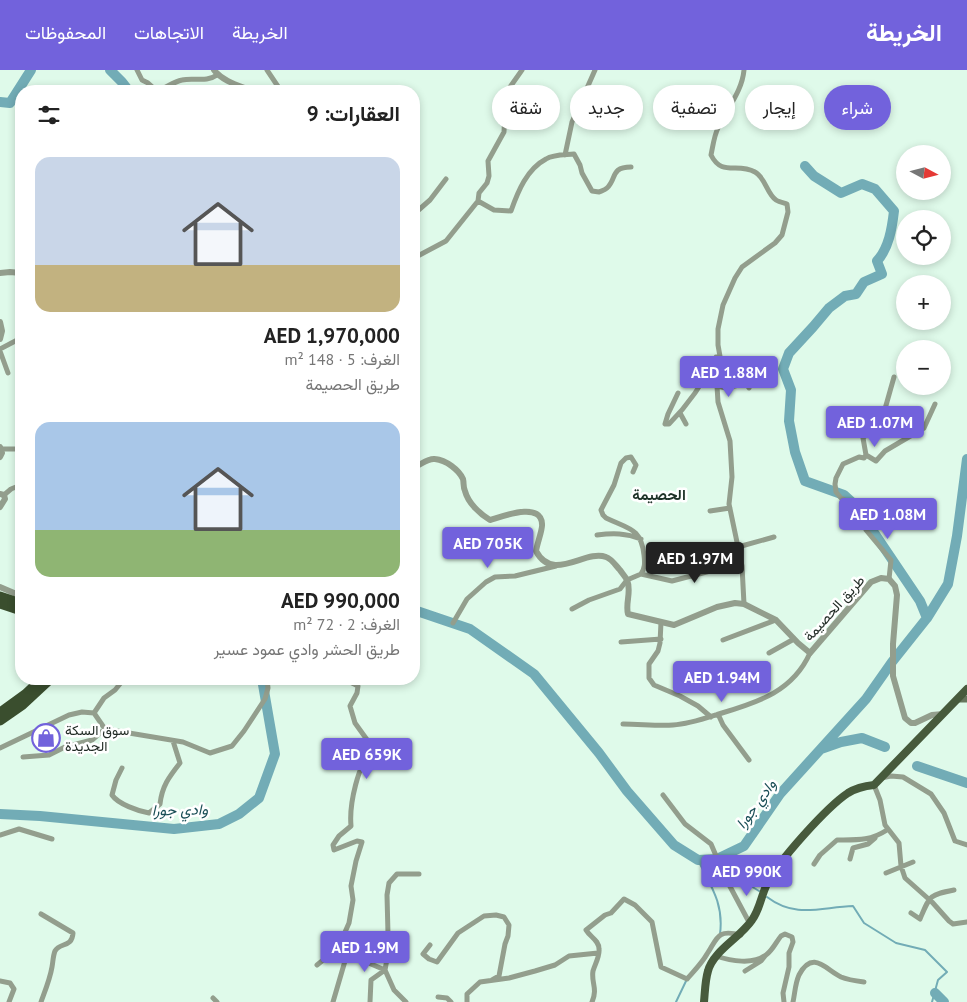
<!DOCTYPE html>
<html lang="ar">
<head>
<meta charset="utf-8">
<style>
	:root { --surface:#fff; --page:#f6f6f6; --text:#222; --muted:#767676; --accent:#7262dc }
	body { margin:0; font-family:"PT Sans",Vazirmatn,sans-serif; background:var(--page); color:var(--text); direction:rtl; height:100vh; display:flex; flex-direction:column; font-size:19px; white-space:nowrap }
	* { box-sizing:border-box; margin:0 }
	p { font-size:16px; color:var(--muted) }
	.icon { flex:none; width:28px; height:28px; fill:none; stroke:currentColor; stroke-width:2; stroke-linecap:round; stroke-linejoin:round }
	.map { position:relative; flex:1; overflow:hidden; direction:ltr }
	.drawer { position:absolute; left:15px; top:15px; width:405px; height:600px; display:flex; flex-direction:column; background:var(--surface); border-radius:20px; box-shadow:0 2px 8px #0003; direction:rtl }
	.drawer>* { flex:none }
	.guide { position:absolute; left:435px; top:15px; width:456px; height:45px; direction:rtl; display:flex; gap:10px }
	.needle { width:32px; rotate:97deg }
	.buttons { position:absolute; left:896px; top:75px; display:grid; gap:10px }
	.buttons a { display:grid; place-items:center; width:55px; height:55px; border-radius:50%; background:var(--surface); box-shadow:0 2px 8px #0003; font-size:25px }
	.price { position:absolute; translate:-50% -42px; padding:0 11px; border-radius:5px; background:var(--accent); color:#fff; font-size:16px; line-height:32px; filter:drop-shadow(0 1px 2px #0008) }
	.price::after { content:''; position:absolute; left:50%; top:30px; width:15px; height:11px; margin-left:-8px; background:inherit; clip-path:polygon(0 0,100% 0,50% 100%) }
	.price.active { background:#222; color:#fff }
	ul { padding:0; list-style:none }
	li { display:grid; align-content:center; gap:10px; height:265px; padding:0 20px }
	li span { display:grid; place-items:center; height:155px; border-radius:15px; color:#555 }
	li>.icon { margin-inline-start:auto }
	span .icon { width:90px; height:90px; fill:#fffc; stroke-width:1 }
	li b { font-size:21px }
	h2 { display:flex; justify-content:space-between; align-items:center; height:60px; padding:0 20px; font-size:21px }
	.pill { padding:0 18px; border-radius:22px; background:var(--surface); box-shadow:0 2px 8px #0003; font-size:18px; line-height:45px }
	.pill.active { background:var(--accent); color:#fff }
	header { display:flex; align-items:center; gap:30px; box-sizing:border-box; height:70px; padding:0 25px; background:var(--accent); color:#fff }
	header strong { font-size:24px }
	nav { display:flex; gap:28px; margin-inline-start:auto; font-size:18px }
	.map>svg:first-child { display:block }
	.built { fill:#cef1dc }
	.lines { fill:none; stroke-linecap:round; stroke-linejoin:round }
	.stream { stroke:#72acb6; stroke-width:2 }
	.river { stroke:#72acb6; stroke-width:10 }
	.minor { stroke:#939e8d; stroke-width:5 }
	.tertiary { stroke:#939e8d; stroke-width:6 }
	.secondary { stroke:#66765d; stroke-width:7 }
	.primary { stroke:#475a3c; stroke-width:8 }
	.trunk { stroke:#3a4e2e; stroke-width:9 }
	.labels { text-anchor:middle; stroke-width:5; stroke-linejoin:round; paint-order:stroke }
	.street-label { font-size:14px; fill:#1f2923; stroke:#fff }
	.poi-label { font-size:14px; fill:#1f2923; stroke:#fff; text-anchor:start }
	.neighbourhood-label { font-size:15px; font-weight:bold; fill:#1d3227; stroke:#fff }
	.water-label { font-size:15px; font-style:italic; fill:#1a4e56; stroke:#fff }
</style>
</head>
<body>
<header>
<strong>الخريطة</strong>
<nav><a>الخريطة</a><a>الاتجاهات</a><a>المحفوظات</a></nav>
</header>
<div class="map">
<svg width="967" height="932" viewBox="0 0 967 932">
	<rect width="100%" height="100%" fill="#dffaea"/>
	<path class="built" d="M53,660L56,670L40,676L37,665Z"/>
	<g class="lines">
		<path class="stream" d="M709,789L717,795
			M698,790C711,816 724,834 720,864
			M723,799L759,821
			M767,827C796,849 821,837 853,836L864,853L896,873L925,880L947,902L938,910L932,932
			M676,932L687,909"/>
		<path class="river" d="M110,0L122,12L129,21
			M0,32L10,33L31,0
			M805,96L814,106L841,123L862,114L875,119L894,141C892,158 889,178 877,191L882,204L864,212L856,224L845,226L829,238L813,257L789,283L783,299L791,320L789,351L795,382L805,411L844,425L856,436L920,531L927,548
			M414,540L470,559L534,604L599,683L627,721L674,775L698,790L717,789L744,776L780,724L866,629L892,592L927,548L948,514L957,466L967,389
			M821,679L841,672L862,668L885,677
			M917,696L967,713
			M0,744L40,746L174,759L219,754L239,744L259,728L275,684L262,609
			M935,923L944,932"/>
		<path class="minor" d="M137,0L142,10L148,13L157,21C166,18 173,12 182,10C194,7 206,13 217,5
			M267,0L281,21
			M565,85L572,52L595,0
			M478,131L494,140L511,141C518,121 527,99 546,89C554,84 566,85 574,84L580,95L582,103L592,121L599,122C601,121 605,120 607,118C617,109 610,97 631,97
			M414,144L430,130L446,109
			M414,188L446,171L478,131L479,123L487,113L489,106L488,91L504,62L505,40L510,17L522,0
			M0,279L21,268
			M0,281L8,303
			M717,316L726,318L743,314L745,311L749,318
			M678,323L668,344L665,354H669C688,335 704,312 716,287H720
			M680,343L686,354
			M2,379H21
			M866,385L876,391L885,381L924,358L935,334
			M633,402L636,395L631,387L626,388L621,393L614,415L601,440L603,445L606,448C629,459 641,458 644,485C645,493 645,498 641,504
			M4,425L11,419L21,415
			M710,441L730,438
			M597,465C613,463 626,463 641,469
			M738,477L774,467
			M742,496L729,434L732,407L730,371L718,332L717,316L721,292L718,275V259L723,235L735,208L742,197L775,173L782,165L788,142L787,134C784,133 779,132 776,130C767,124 765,107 755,102C737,92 722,107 711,85C713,76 714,66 718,58C727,38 742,22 744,0
			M889,509L891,490L866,460L863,451L856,436L841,428L836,422L835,414L836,408L843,394L859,387L864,388L866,385L863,368L877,355L883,346L894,307
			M572,539L589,530L620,519L627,510L641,504L672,511L714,500L742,496L744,534
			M661,552L660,573L658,581L649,594V608L654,615L680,626L698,636L711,647
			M453,553L467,529L486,512L495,507L515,506L556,496
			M723,570L776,550
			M621,572L661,569
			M769,583L794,569
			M348,611L358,616L357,623L350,636L355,653L373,678C358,694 349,734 351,756L339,766L333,775L334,780L357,771L362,772L356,791L351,816L353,830L349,853L342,869L343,874L352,881
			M94,643L105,659L183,672L210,683L232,676L244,661L265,629L268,618L267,609
			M94,643L104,628L115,620L124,609
			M718,644L723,655L749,690
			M623,654C640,654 657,656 673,655C690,654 706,648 722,643C759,632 793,621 810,583
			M0,678L69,645L82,642L94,643
			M23,687L49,685L65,677L92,670L105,659
			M122,698L116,710L112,725C118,734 138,741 149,743L160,734C162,716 169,707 180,693L173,671
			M881,708L891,706L903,707L931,724L944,743L955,771L967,775
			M874,715L880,730L885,755L899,773L901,796L905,808L932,832L949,851L953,854L967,852
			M663,725L685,754L711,774L726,809L750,854
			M0,765L19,759L52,769
			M850,789L853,778L868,774L875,768
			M814,794L820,785L837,770C858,770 870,771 887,760
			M886,803L913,792
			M911,843L920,849C930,825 929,825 954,820
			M430,875L423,884L429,889L437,892L458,863L484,846L496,845L504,847L509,855L508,866L505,874L499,906L492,910
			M716,886C731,891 753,895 766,885C773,880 776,872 781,866L785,864L792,867L793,872L789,883V897L783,923L784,932
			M317,895L343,874
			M745,901L761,891L765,886
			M0,911L10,913L14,919L9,932
			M438,927L447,928L451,932
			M213,928L217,932
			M41,932C45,921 50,909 52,897C53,892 53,886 55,881C60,872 72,878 73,863L41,844
			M333,932L345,891L352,881L364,891L385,900L394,920L406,932
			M370,932L371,910L385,900L387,889L388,864L387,825L389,813L397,804H419
			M467,932V924L480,912L509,908L535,901L555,895L569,886L598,883
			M592,932C598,918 591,913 593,901C595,894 600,886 599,879C599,870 590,867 586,860L605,845L611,843L624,829L635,835L652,852L661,897L687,909C694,901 702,893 707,884C718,867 717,859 741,865
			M793,932C795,923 795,914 799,905C813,879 826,900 841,907C848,910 856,911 864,912"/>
		<path class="tertiary" d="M214,0C222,11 240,16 252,21
			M0,203L10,202L21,203
			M0,252L2,261L0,269
			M0,377L2,383L0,387
			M414,414L417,396C423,393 429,388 435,389C446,390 459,400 463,409C464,413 463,417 465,421C468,433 480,444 490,450C501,447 541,431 542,454C543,458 537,474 536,481C553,513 585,479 606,487C612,489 616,496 620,500C622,503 625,506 627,510C632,521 625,533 628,544L674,555L717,537L735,533L744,534L776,550L798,573L810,583L871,512L881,508L889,509L895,516L897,525L893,574V606L905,648L911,653H915L932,645L943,644
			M0,424L4,425L5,429L0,437
			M0,517L21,526"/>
		<path class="secondary" d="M958,629H967"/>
		<path class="primary" d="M704,932C705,922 705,911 708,901C713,881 740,868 752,850C760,839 761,826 767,814C778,791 827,737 848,723C856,718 865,716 874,715L967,619"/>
		<path class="trunk" d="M0,526L21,533
			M0,534L21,541
			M0,642L25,624L41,609
			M0,651L23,635L51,609"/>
	</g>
	<defs>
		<symbol id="shop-ring" viewBox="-11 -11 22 22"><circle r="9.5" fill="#fff" stroke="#7262dc" stroke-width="1.5"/><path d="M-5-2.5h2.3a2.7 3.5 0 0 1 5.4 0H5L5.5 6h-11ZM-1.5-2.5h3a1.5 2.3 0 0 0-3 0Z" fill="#7262dc"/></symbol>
	</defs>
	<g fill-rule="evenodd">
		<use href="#shop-ring" x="30" y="652" width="32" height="32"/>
	</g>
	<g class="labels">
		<g class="street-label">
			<text transform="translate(834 538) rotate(-48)" y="5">طريق الحصيمة</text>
		</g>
		<g class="poi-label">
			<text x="65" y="665">سوق السكة<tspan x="65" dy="16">الجديدة</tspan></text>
		</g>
		<g class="neighbourhood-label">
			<text x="659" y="430">الحصيمة</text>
		</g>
		<g class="water-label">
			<text transform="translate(756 734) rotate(-54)" y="5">وادي جورا</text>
			<text transform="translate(180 740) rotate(-1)" y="5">وادي جورا</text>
		</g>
	</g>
</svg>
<div class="buttons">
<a><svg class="needle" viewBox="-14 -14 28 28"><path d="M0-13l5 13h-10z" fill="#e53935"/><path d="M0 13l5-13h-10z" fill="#767676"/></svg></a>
<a><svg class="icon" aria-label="locate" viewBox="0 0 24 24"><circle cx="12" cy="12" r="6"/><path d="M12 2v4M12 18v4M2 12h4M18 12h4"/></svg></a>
<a>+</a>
<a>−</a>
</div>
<b class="price" style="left:729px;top:328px">AED 1.88M</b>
<b class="price" style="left:875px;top:378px">AED 1.07M</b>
<b class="price" style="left:888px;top:470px">AED 1.08M</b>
<b class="price" style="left:488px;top:499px">AED 705K</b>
<b class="price active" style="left:695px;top:514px">AED 1.97M</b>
<b class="price" style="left:722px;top:633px">AED 1.94M</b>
<b class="price" style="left:367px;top:710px">AED 659K</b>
<b class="price" style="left:747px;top:827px">AED 990K</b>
<b class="price" style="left:365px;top:903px">AED 1.9M</b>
<div class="guide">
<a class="pill active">شراء</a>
<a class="pill">إيجار</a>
<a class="pill">تصفية</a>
<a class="pill">جديد</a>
<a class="pill">شقة</a>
</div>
<section class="drawer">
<h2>العقارات: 9<svg class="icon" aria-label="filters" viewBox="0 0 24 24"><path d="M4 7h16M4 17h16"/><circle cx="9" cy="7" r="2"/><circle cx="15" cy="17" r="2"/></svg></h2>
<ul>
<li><span style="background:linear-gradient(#c9d6e8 70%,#c2b280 0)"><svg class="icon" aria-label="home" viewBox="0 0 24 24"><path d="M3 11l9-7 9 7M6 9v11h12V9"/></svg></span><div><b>AED 1,970,000</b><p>الغرف: 5 · 148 m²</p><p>طريق الحصيمة</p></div></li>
<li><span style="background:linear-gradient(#a9c7e8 70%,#8fb573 0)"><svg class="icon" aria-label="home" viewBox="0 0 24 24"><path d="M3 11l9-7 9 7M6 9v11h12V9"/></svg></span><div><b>AED 990,000</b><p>الغرف: 2 · 72 m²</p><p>طريق الحشر وادي عمود عسير</p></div></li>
</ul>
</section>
</div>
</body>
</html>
